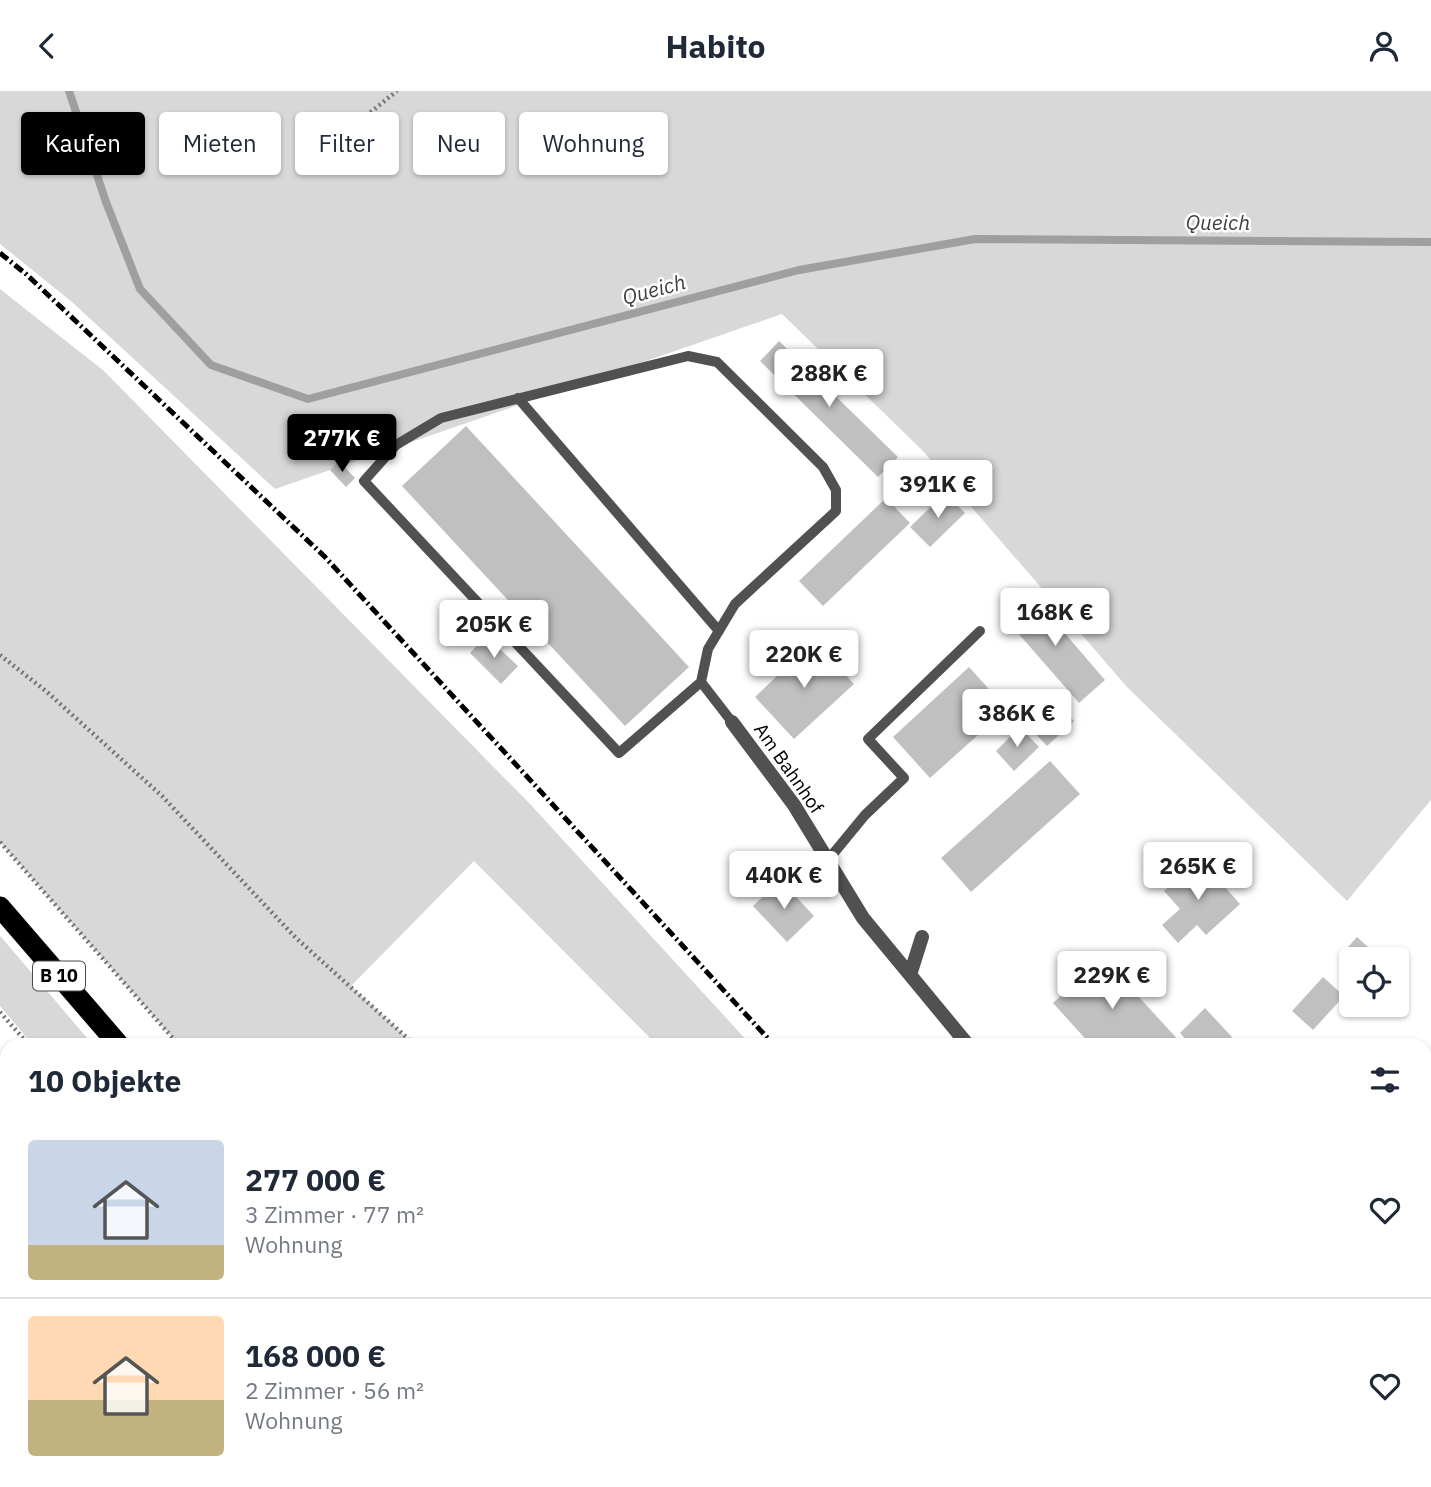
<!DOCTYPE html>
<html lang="de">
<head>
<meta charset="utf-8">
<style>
	:root { --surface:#fff; --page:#f2f2f3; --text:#1f2937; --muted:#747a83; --line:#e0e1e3; --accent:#000 }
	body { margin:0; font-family:"IBM Plex Sans",sans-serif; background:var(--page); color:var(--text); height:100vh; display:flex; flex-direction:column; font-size:26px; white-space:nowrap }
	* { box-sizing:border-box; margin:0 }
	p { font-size:23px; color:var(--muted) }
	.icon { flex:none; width:38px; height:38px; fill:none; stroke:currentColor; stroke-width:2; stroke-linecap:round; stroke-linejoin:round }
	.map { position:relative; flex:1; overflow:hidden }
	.panel { position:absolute; left:0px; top:947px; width:1432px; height:450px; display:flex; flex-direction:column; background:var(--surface); border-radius:21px 21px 0 0; box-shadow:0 2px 5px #0004 }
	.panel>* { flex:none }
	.top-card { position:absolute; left:21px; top:21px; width:700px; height:63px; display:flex; gap:14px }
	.buttons { position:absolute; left:1339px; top:856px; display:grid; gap:14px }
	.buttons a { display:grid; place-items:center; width:70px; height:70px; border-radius:7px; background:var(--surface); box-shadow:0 2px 5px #0004; font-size:35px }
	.price { position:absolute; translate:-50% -60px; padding:0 16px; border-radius:7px; background:#fff; color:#222; font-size:23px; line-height:46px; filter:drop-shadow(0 2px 4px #0008) }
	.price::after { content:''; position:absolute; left:50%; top:42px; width:21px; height:16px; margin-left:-10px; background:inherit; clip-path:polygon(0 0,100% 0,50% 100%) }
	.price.selected { background:var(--accent); color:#fff }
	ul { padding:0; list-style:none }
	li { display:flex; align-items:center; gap:21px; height:175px; padding:0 28px }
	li+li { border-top:2px solid var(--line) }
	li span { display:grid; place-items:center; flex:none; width:196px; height:140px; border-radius:7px; color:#555 }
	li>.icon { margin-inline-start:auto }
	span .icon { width:84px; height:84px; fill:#fffc; stroke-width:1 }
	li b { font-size:30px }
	h2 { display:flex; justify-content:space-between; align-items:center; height:84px; padding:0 28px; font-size:30px }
	.pill { padding:0 24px; border-radius:7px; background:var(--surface); box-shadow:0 2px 5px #0004; font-size:24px; line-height:63px }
	.pill.selected { background:var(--accent); color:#fff }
	header { display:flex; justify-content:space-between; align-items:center; height:91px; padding:0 28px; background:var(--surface); font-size:32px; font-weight:800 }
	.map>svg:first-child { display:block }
	.green { fill:#d8d8d8 }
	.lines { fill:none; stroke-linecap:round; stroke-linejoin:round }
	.stream { stroke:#9f9f9f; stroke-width:8 }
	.building { fill:#c0c0c0 }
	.path { stroke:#737373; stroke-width:4.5; stroke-dasharray:2 3.5; stroke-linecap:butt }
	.lane { stroke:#515151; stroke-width:10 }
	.street { stroke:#515151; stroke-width:14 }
	.highway { stroke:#000; stroke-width:21 }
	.rail { stroke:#000; stroke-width:5; stroke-dasharray:10 3.5 2 3.5; stroke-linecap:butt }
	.labels { text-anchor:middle; stroke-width:5; stroke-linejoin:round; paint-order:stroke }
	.shield { fill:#fff; stroke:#4c4c4c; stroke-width:2 }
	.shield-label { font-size:18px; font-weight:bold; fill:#000 }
	.street-label { font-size:19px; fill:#000; stroke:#fff }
	.water-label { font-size:21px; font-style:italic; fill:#404040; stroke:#fff }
</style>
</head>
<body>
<header><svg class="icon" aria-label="back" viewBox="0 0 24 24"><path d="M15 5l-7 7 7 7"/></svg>Habito<svg class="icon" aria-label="person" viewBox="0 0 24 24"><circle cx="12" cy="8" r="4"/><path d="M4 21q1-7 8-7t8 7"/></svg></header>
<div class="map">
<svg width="1431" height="1396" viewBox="0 0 1431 1396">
	<rect width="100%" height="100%" fill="#fff"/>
	<path class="green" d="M0,0H1431V709L1347,810L1127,596L923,360L782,223L275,398L72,211L0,153Z
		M0,198L104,280L531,714L751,954H657L474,770L351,895L415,954H179L0,751Z
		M0,845L2,847L93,954H33L0,915Z
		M409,1390H466L471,1396H414Z
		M523,1390H1149L1155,1396H529Z"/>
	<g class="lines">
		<path class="stream" d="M69,0L106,111L140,198L211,274L308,308L799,179L975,148L1431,151"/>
	</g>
	<path class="building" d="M779,250L898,366L878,386L760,270Z
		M466,335L689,576L625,635L402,395Z
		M339,370L355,387L346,396L330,379Z
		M945,402L965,422L930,456L910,436Z
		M886,407L910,432L823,515L799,490Z
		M1031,503L1105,589L1079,612L1004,526Z
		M486,545L518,575L501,593L470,562Z
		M814,550L854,593L794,648L755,606Z
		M969,576L1007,618L930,687L893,646Z
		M1055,611L1074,630L1047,655L1029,636Z
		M1020,636L1039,656L1014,680L996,660Z
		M1050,670L1080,703L971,801L941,767Z
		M1200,768L1240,813L1206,844L1197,834L1178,852L1162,834L1180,818L1164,800Z
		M780,789L814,825L787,851L753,815Z
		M1357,846L1379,866L1351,868V875L1340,865Z
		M1103,867L1183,954H1091L1053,912Z
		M1323,886L1344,905L1313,939L1292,920Z
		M1205,917L1232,946L1224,954H1191L1180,942Z
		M1424,959L1431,966V1045L1424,1038Z
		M1424,1116L1431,1123V1182L1424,1188Z
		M1431,1351V1388L1424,1381V1357Z
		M1238,1390H1297L1304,1396H1244Z"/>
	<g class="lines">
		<path class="path" d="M306,73L397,0
			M0,564L47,601L162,705L296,847L415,954
			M0,751L179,954
			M0,921L29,954
			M0,1002L7,996
			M401,1390L406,1396
			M566,1390L571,1396
			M836,1390L842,1396"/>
		<path class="lane" d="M518,307L719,540
			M701,591L619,662L364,390L396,354L441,327L688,265L717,271L823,376L836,399V420L735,513L708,558L701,591L732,631
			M828,769L865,724L904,687L868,648L980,540"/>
		<path class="street" d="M732,631L794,714L863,827L968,954
			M910,884L922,846
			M1354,1390L1360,1396"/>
		<path class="highway" d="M0,816L119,954
			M495,1390L501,1396"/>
		<path class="rail" d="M0,162L26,183L324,465L774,954
			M1173,1390L1179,1396"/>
	</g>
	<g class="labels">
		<rect class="shield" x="33" y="870.5" width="52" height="29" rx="5"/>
		<g class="shield-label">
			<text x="59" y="891">B 10</text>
		</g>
		<g class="street-label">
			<text transform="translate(789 677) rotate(55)" y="7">Am Bahnhof</text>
		</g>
		<g class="water-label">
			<text x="1218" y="139">Queich</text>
			<text transform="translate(654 199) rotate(-15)" y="7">Queich</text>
		</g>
	</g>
</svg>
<div class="buttons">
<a><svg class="icon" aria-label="locate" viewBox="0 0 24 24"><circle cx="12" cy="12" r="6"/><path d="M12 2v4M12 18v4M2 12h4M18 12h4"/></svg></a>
</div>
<b class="price" style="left:829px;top:318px">288K €</b>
<b class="price selected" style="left:342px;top:383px">277K €</b>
<b class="price" style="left:938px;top:429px">391K €</b>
<b class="price" style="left:1055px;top:557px">168K €</b>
<b class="price" style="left:494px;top:569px">205K €</b>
<b class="price" style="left:804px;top:599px">220K €</b>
<b class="price" style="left:1017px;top:658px">386K €</b>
<b class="price" style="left:1198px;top:811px">265K €</b>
<b class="price" style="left:784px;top:820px">440K €</b>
<b class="price" style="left:1112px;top:920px">229K €</b>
<div class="top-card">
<a class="pill selected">Kaufen</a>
<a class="pill">Mieten</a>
<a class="pill">Filter</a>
<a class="pill">Neu</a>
<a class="pill">Wohnung</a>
</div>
<section class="panel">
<h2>10 Objekte<svg class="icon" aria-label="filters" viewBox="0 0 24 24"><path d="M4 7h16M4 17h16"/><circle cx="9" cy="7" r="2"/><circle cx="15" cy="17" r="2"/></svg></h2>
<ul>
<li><span style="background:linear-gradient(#c9d6e8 75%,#c2b280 0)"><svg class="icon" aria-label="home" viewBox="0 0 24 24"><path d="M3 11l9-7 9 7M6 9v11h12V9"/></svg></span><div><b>277 000 €</b><p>3 Zimmer · 77 m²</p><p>Wohnung</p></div><svg class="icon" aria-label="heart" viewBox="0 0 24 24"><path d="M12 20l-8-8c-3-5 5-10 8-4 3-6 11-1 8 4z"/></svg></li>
<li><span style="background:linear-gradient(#ffd9b3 60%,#c2b280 0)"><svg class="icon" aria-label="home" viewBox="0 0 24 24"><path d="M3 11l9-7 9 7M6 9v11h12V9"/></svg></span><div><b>168 000 €</b><p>2 Zimmer · 56 m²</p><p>Wohnung</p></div><svg class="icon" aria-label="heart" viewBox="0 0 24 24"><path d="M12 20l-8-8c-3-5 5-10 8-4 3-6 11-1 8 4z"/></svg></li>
</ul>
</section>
</div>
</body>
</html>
